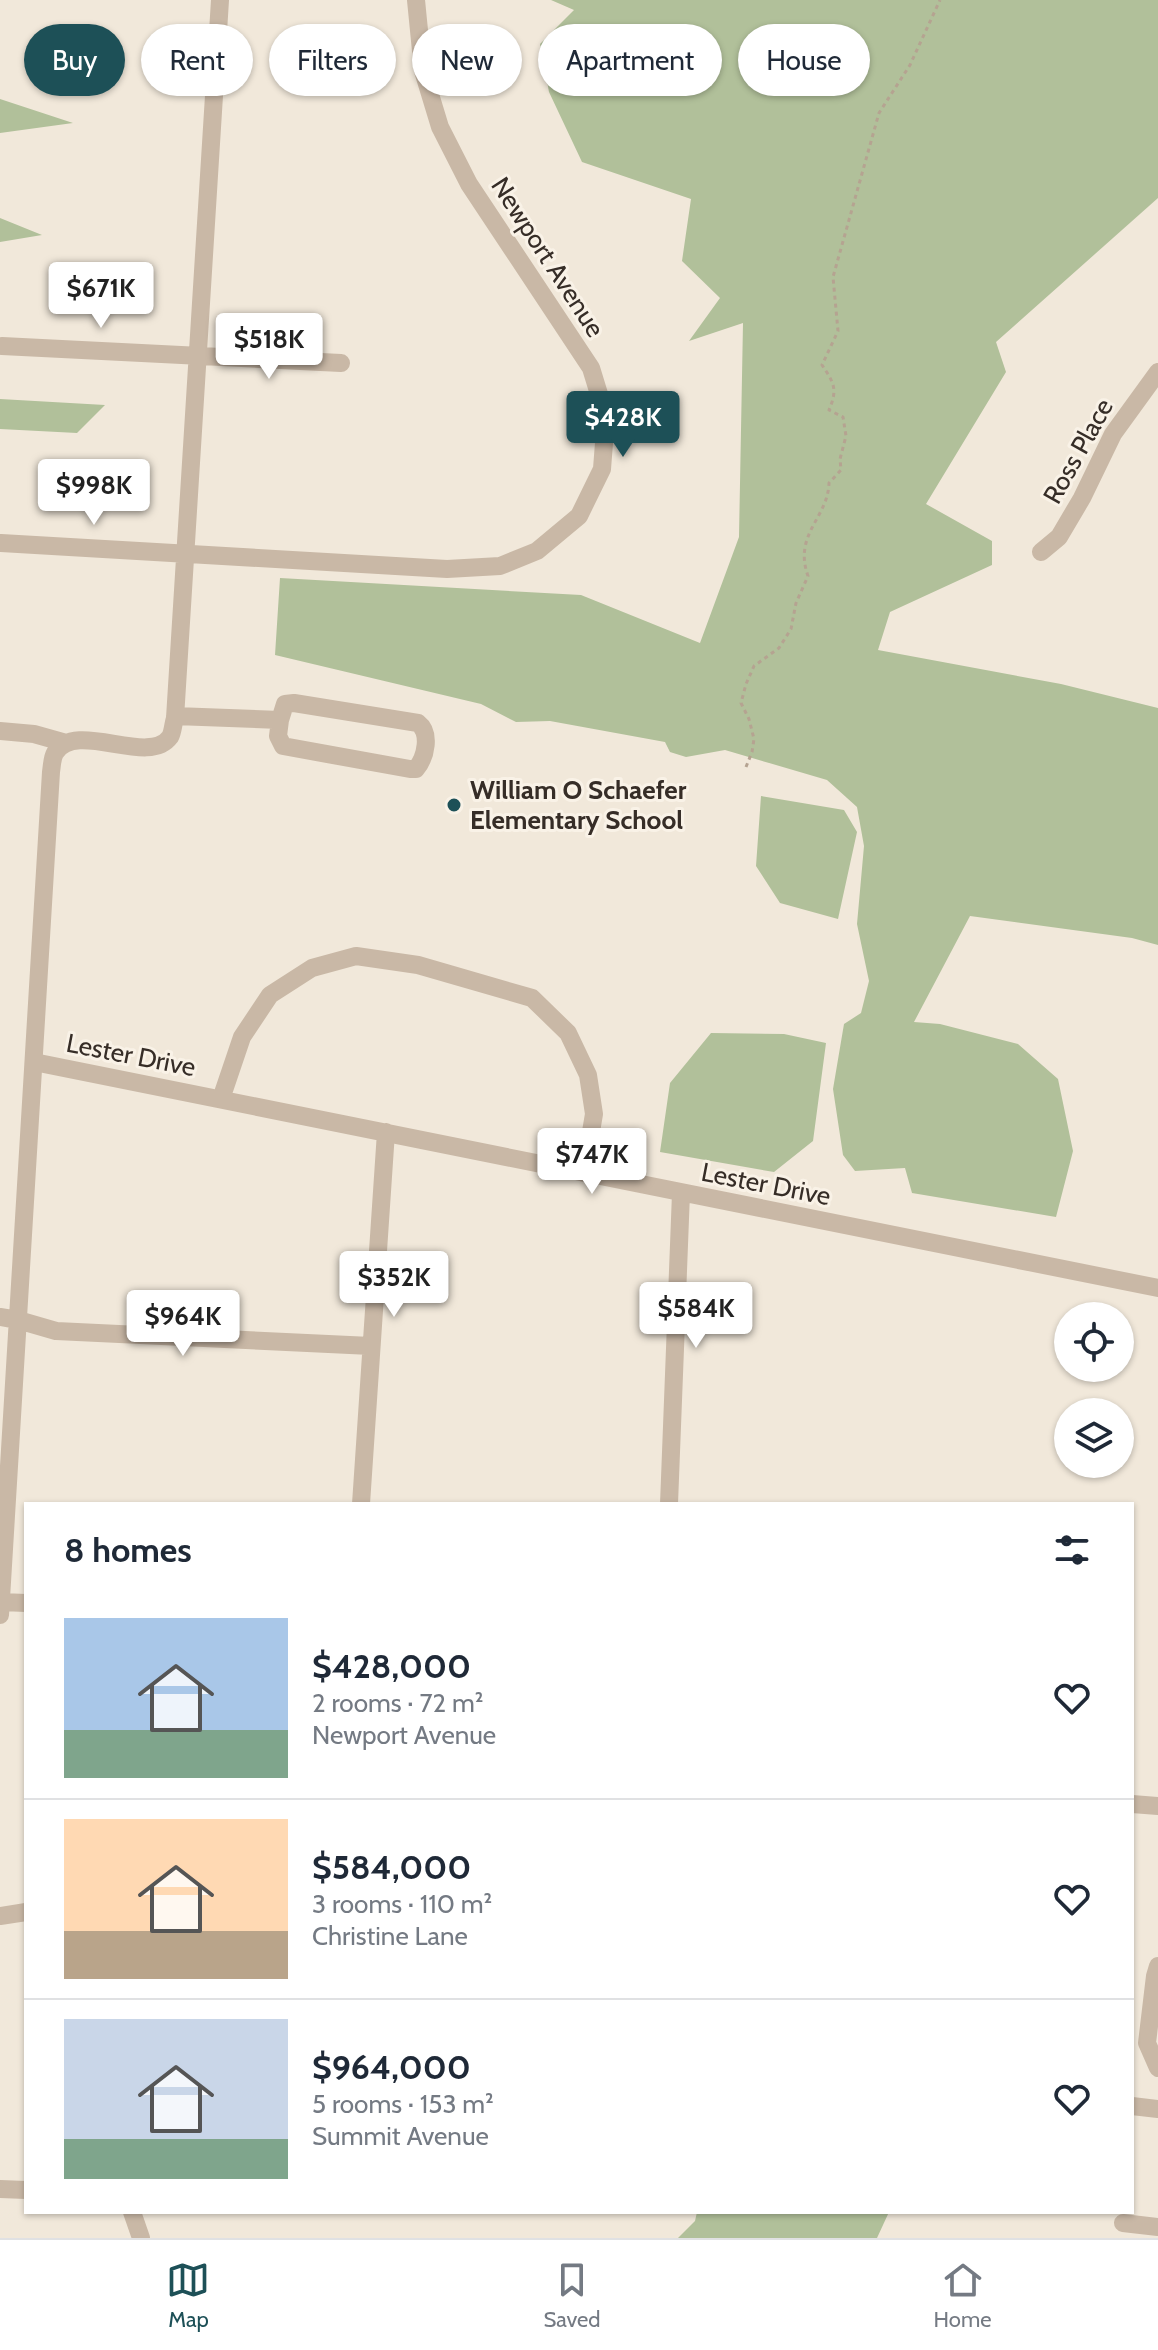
<!DOCTYPE html>
<html lang="en">
<head>
<meta charset="utf-8">
<style>
	:root { --surface:#fff; --page:#f2f2f3; --text:#1f2937; --muted:#747a83; --line:#e0e1e3; --accent:#1d5057 }
	body { margin:0; font-family:Cabin,sans-serif; background:var(--page); color:var(--text); height:100vh; display:flex; flex-direction:column; font-size:30px; white-space:nowrap }
	* { box-sizing:border-box; margin:0 }
	p { font-size:26px; color:var(--muted) }
	.icon { flex:none; width:44px; height:44px; fill:none; stroke:currentColor; stroke-width:2; stroke-linecap:round; stroke-linejoin:round }
	.map { position:relative; flex:1; overflow:hidden }
	.side { position:absolute; left:24px; top:1502px; width:1110px; height:712px; display:flex; flex-direction:column; background:var(--surface); border-radius:0px; box-shadow:0 2px 6px #0004 }
	.side>* { flex:none }
	.banner { position:absolute; left:24px; top:24px; width:1110px; height:72px; display:flex; gap:16px }
	.controls { position:absolute; left:1054px; top:1302px; display:grid; gap:16px }
	.controls a { display:grid; place-items:center; width:80px; height:80px; border-radius:50%; background:var(--surface); box-shadow:0 2px 6px #0004; font-size:40px }
	.price { position:absolute; translate:-50% -68px; padding:0 18px; border-radius:8px; background:#fff; color:#222; font-size:26px; line-height:52px; filter:drop-shadow(0 2px 4px #0008) }
	.price::after { content:''; position:absolute; left:50%; top:48px; width:24px; height:18px; margin-left:-12px; background:inherit; clip-path:polygon(0 0,100% 0,50% 100%) }
	.price.selected { background:var(--accent); color:#fff }
	ul { padding:0; list-style:none }
	li { display:flex; align-items:center; gap:24px; height:200px; padding:0 40px }
	li+li { border-top:2px solid var(--line) }
	li span { display:grid; place-items:center; flex:none; width:224px; height:160px; border-radius:0px; color:#555 }
	li>.icon { margin-inline-start:auto }
	span .icon { width:96px; height:96px; fill:#fffc; stroke-width:1 }
	li b { font-size:34px }
	h2 { display:flex; justify-content:space-between; align-items:center; height:96px; padding:0 40px; font-size:34px }
	.tag { padding:0 28px; border-radius:36px; background:var(--surface); box-shadow:0 2px 6px #0004; font-size:28px; line-height:72px }
	.tag.selected { background:var(--accent); color:#fff }
	.tabs { display:flex; justify-content:space-around; align-items:center; height:112px; border-top:2px solid var(--line); background:var(--surface); font-size:22px; color:var(--muted) }
	.tabs a { display:grid; justify-items:center; gap:4px }
	.tabs .selected { color:var(--accent) }
	.map>svg:first-child { display:block }
	.green { fill:#b1c09a }
	.lines { fill:none; stroke-linecap:round; stroke-linejoin:round }
	.path { stroke:#b5a391; stroke-width:3; stroke-dasharray:4 4; stroke-linecap:butt }
	.minor { stroke:#c9b8a6; stroke-width:18 }
	.poi-dot { fill:#1d5057; stroke:#f9f2e7; stroke-width:3 }
	.labels { text-anchor:middle; stroke-width:6; stroke-linejoin:round; paint-order:stroke }
	.street-label { font-size:26px; fill:#362d27; stroke:#f9f2e7 }
	.poi-label { font-size:26px; font-weight:bold; fill:#362d27; stroke:#f9f2e7; text-anchor:start }
</style>
</head>
<body>
<div class="map">
<svg width="1158" height="2238" viewBox="0 0 1158 2238">
	<rect width="100%" height="100%" fill="#f1e8da"/>
	<path class="green" d="M551,0H1158V198L996,342L1006,372L926,504L992,541V565L890,612L878,650L1061,684L1158,708V945L1132,938L970,916L914,1022L940,1024L1018,1044L1058,1079L1073,1151L1056,1217L912,1193L905,1168L855,1171L843,1155L833,1089L844,1024L861,1013L869,981L857,924L864,846L857,807L827,780L725,750L686,757L670,752L665,742L550,721L516,722L481,704L275,655L280,578L581,595L700,643L739,537L743,323L689,341L720,298L682,261L691,199L582,162L549,92L540,44L574,10Z
		M0,99L73,123L0,133Z
		M0,218L42,235L0,242Z
		M0,399L105,405L77,433L0,429Z
		M761,796L844,810L857,832L838,919L780,903L756,866Z
		M711,1033L784,1034L826,1043L813,1141L774,1172L660,1152L670,1083Z
		M697,2212H889L877,2238H678L695,2221Z"/>
	<g class="lines">
		<path class="path" d="M746,767L752,752L754,739L749,719L741,703L746,684L754,666L779,648L791,629L796,603L808,576C793,534 828,518 829,483L841,470L840,459L846,436L843,417L829,410C838,389 834,383 822,365L838,331L833,277L879,113L910,65L940,0"/>
		<path class="minor" d="M2,346L341,363
			M1,543L447,569L500,566L537,551L579,516L602,469L606,417L591,368L469,184L440,127L423,71L416,0
			M1041,552L1059,537L1082,498L1113,434L1158,372
			M175,716L280,720L285,704L294,703L418,723C431,733 426,757 416,769H410L283,746L278,736L280,720
			M0,731L34,734L66,743
			M34,1062L1158,1288
			M221,1099L242,1037L270,995L312,968L356,956L418,965L532,998L568,1033L588,1075L594,1114L584,1173
			M0,1317L18,1320L56,1331L371,1346
			M361,1504L386,1132
			M669,1504L681,1193
			M1,1602L26,1603
			M0,1615L51,772C52,766 52,758 55,753C76,719 148,767 170,737C173,732 173,724 175,718L220,0
			M1132,1804L1158,1806
			M0,1916L26,1912
			M1158,1966L1155,1976L1147,2043L1158,2068
			M1132,2106L1158,2109
			M0,2189L26,2190
			M132,2212L141,2238
			M1123,2223L1158,2227"/>
	</g>
	<circle class="poi-dot" cx="454" cy="805" r="8"/>
	<g class="labels">
		<g class="street-label">
			<text transform="translate(548 257) rotate(57)" y="9">Newport Avenue</text>
			<text transform="translate(1078 451) rotate(-61)" y="9">Ross Place</text>
			<text transform="translate(131 1055) rotate(11)" y="9">Lester Drive</text>
			<text transform="translate(766 1184) rotate(11)" y="9">Lester Drive</text>
		</g>
		<g class="poi-label">
			<text x="470" y="799">William O Schaefer<tspan x="470" dy="30">Elementary School</tspan></text>
		</g>
	</g>
</svg>
<div class="controls">
<a><svg class="icon" aria-label="locate" viewBox="0 0 24 24"><circle cx="12" cy="12" r="6"/><path d="M12 2v4M12 18v4M2 12h4M18 12h4"/></svg></a>
<a><svg class="icon" aria-label="layers" viewBox="0 0 24 24"><path d="M12 4l9 5-9 5-9-5zM3 14l9 5 9-5"/></svg></a>
</div>
<b class="price" style="left:101px;top:330px">$671K</b>
<b class="price" style="left:269px;top:381px">$518K</b>
<b class="price selected" style="left:623px;top:459px">$428K</b>
<b class="price" style="left:94px;top:527px">$998K</b>
<b class="price" style="left:592px;top:1196px">$747K</b>
<b class="price" style="left:394px;top:1319px">$352K</b>
<b class="price" style="left:696px;top:1350px">$584K</b>
<b class="price" style="left:183px;top:1358px">$964K</b>
<div class="banner">
<a class="tag selected">Buy</a>
<a class="tag">Rent</a>
<a class="tag">Filters</a>
<a class="tag">New</a>
<a class="tag">Apartment</a>
<a class="tag">House</a>
</div>
<section class="side">
<h2>8 homes<svg class="icon" aria-label="filters" viewBox="0 0 24 24"><path d="M4 7h16M4 17h16"/><circle cx="9" cy="7" r="2"/><circle cx="15" cy="17" r="2"/></svg></h2>
<ul>
<li><span style="background:linear-gradient(#a9c7e8 70%,#7fa58c 0)"><svg class="icon" aria-label="home" viewBox="0 0 24 24"><path d="M3 11l9-7 9 7M6 9v11h12V9"/></svg></span><div><b>$428,000</b><p>2 rooms · 72 m²</p><p>Newport Avenue</p></div><svg class="icon" aria-label="heart" viewBox="0 0 24 24"><path d="M12 20l-8-8c-3-5 5-10 8-4 3-6 11-1 8 4z"/></svg></li>
<li><span style="background:linear-gradient(#ffd9b3 70%,#b9a48a 0)"><svg class="icon" aria-label="home" viewBox="0 0 24 24"><path d="M3 11l9-7 9 7M6 9v11h12V9"/></svg></span><div><b>$584,000</b><p>3 rooms · 110 m²</p><p>Christine Lane</p></div><svg class="icon" aria-label="heart" viewBox="0 0 24 24"><path d="M12 20l-8-8c-3-5 5-10 8-4 3-6 11-1 8 4z"/></svg></li>
<li><span style="background:linear-gradient(#c9d6e8 75%,#7fa58c 0)"><svg class="icon" aria-label="home" viewBox="0 0 24 24"><path d="M3 11l9-7 9 7M6 9v11h12V9"/></svg></span><div><b>$964,000</b><p>5 rooms · 153 m²</p><p>Summit Avenue</p></div><svg class="icon" aria-label="heart" viewBox="0 0 24 24"><path d="M12 20l-8-8c-3-5 5-10 8-4 3-6 11-1 8 4z"/></svg></li>
</ul>
</section>
</div>
<nav class="tabs">
<a class="selected"><svg class="icon" aria-label="map" viewBox="0 0 24 24"><path d="M3 6l6-2 6 2 6-2v14l-6 2-6-2-6 2zM9 4v14M15 6v14"/></svg>Map</a>
<a><svg class="icon" aria-label="saved" viewBox="0 0 24 24"><path d="M7 4h10v16l-5-4-5 4z"/></svg>Saved</a>
<a><svg class="icon" aria-label="home" viewBox="0 0 24 24"><path d="M3 11l9-7 9 7M6 9v11h12V9"/></svg>Home</a>
</nav>
</body>
</html>
